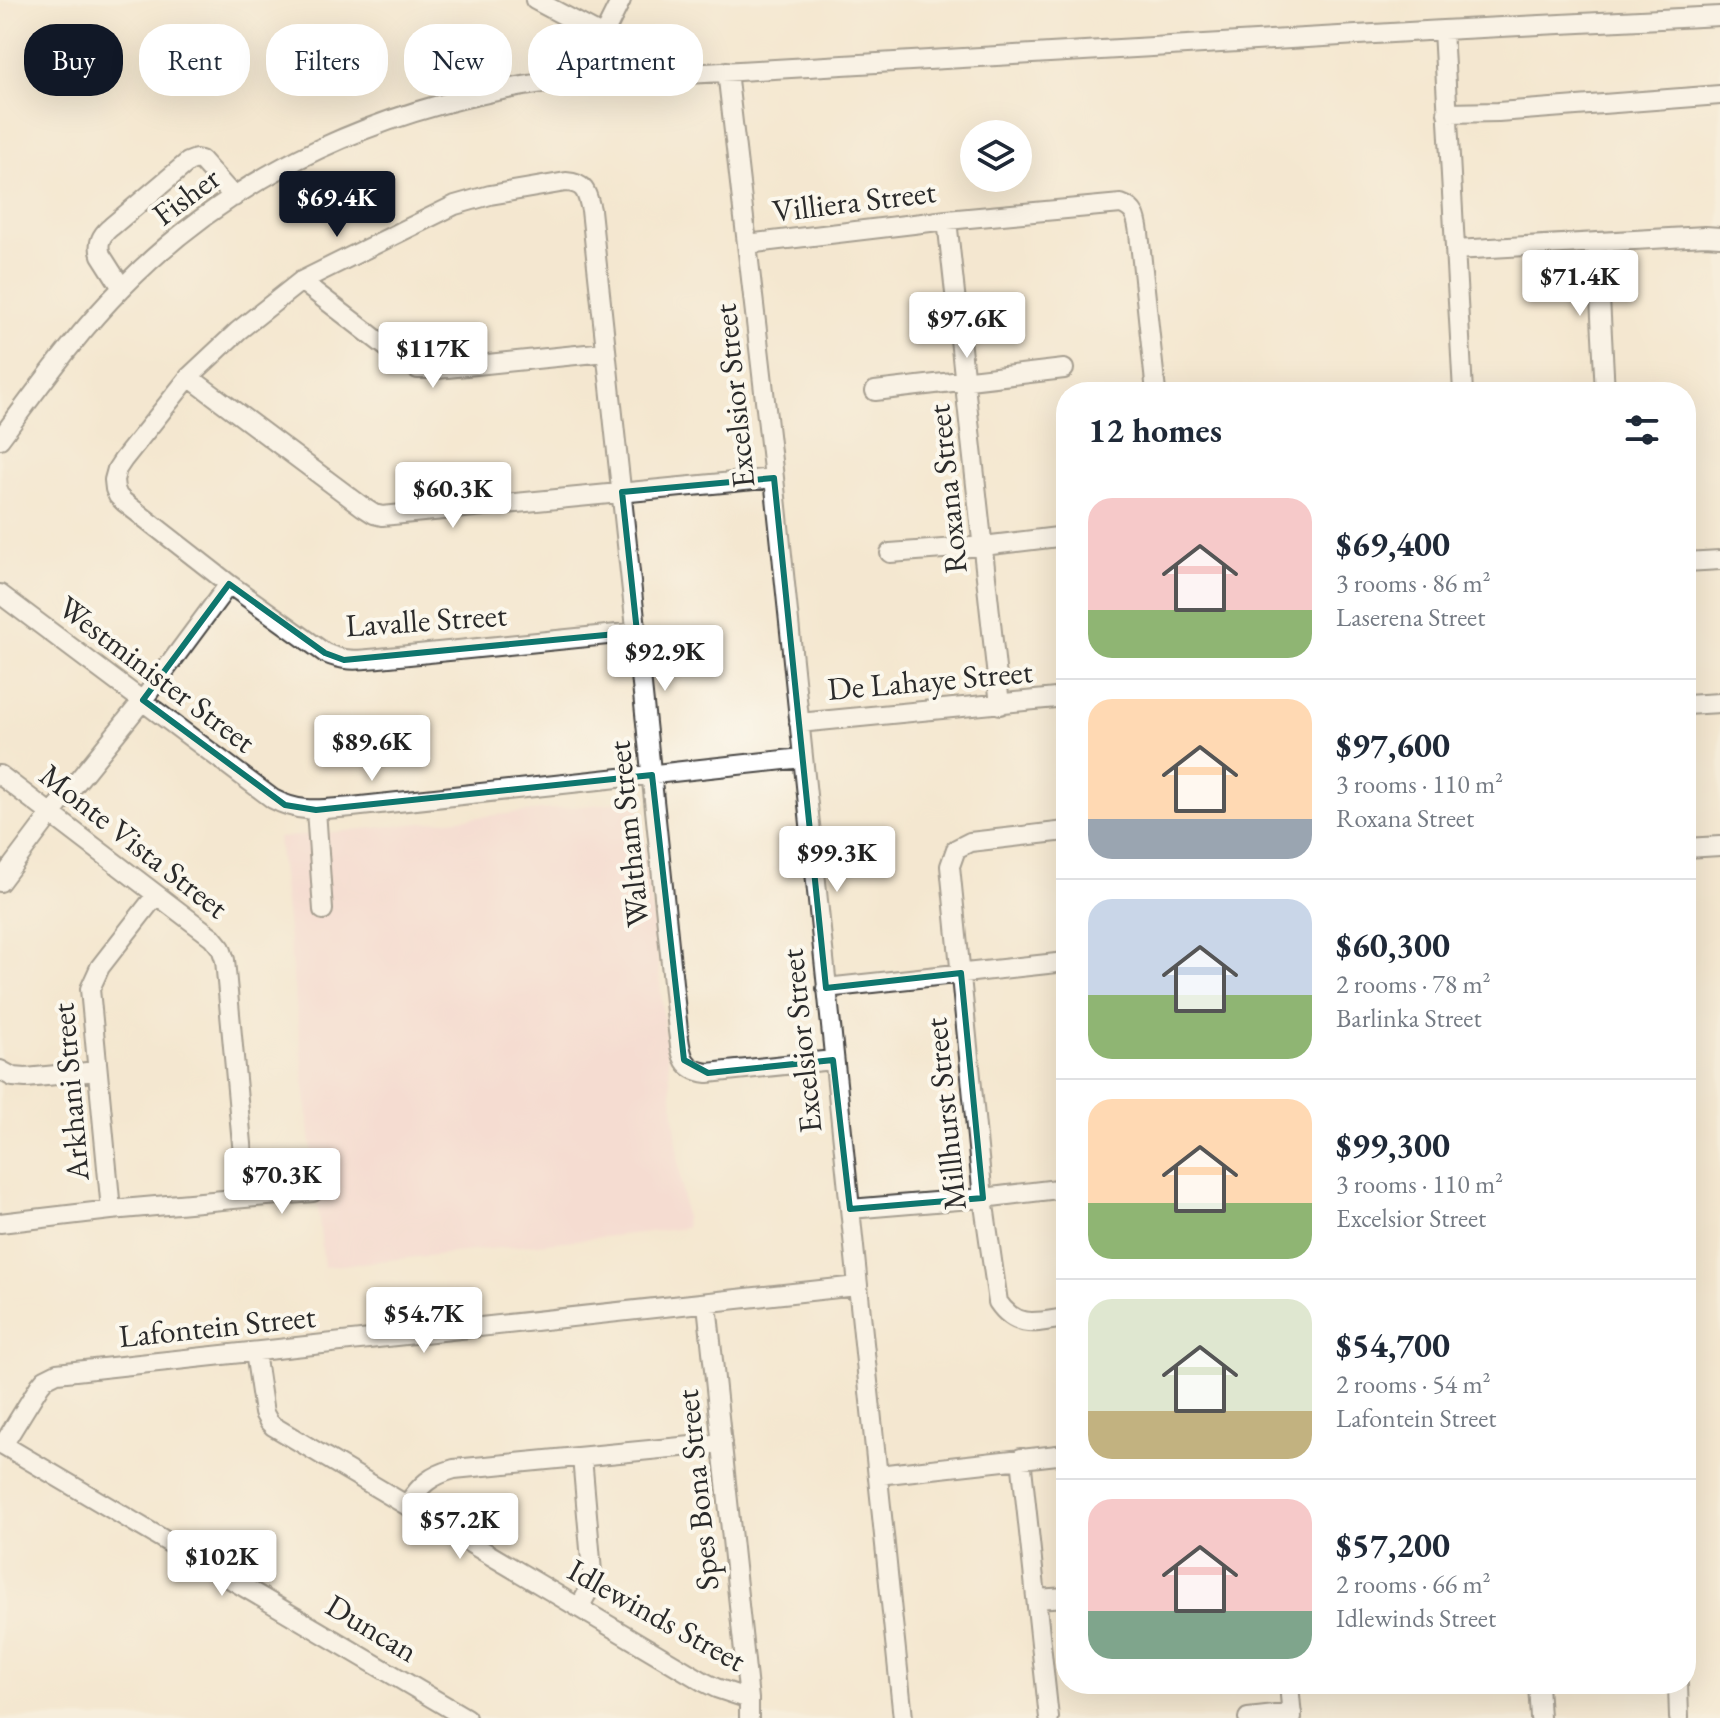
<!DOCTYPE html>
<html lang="en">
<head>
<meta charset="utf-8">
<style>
	:root { --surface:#fff; --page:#f6f6f7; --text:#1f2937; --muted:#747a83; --line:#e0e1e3; --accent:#111827 }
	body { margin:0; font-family:"EB Garamond",serif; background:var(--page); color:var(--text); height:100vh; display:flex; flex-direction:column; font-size:30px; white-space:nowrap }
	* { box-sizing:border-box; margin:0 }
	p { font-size:26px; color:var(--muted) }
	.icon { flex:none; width:44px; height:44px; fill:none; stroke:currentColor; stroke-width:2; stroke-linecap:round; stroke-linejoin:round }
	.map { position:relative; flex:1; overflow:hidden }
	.sheet { position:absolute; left:1056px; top:382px; width:640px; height:1312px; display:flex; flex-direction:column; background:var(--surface); border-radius:32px; box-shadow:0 8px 32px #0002 }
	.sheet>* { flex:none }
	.hud { position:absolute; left:24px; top:24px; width:760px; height:72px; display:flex; gap:16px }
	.controls { position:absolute; left:960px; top:120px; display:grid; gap:16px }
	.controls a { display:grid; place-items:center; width:72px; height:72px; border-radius:50%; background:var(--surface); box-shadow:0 8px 32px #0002; font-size:40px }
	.price { position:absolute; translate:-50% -68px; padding:0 18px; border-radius:8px; background:#fff; color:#222; font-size:26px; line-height:52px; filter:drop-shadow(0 2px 4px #0008) }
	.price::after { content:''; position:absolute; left:50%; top:48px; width:24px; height:18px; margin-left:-12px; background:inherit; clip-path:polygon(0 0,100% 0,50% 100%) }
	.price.on { background:var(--accent); color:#fff }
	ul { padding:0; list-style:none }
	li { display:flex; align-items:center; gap:24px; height:200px; padding:0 32px }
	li+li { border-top:2px solid var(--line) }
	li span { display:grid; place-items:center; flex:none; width:224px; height:160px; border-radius:24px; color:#555 }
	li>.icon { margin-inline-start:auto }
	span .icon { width:96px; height:96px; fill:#fffc; stroke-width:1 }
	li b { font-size:34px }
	h2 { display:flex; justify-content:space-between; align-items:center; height:96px; padding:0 32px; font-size:34px }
	.chip { padding:0 28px; border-radius:32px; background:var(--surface); box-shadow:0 8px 32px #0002; font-size:28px; line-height:72px }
	.chip.on { background:var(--accent); color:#fff }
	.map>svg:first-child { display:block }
	.built { fill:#f7cfd3 }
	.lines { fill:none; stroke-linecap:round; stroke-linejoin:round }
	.minor-casing { stroke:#494744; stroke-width:22 }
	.minor { stroke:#fff; stroke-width:18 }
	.marked { fill:none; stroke:#0f766e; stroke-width:6; stroke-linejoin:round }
	.labels { text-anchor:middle; stroke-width:8; stroke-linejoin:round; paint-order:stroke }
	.street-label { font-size:32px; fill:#2b2b2b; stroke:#fbf7ec }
</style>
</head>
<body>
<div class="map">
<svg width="1720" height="1718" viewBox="0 0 1720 1718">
	<rect width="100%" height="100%" fill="#fbf7ec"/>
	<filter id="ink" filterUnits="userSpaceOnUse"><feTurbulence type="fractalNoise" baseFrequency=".0125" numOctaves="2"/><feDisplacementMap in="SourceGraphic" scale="16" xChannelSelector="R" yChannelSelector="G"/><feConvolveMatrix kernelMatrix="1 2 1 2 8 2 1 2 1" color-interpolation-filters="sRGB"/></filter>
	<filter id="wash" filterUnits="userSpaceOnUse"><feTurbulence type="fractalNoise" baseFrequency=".006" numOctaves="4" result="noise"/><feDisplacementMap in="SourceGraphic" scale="32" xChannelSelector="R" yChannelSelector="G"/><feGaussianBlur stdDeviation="1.8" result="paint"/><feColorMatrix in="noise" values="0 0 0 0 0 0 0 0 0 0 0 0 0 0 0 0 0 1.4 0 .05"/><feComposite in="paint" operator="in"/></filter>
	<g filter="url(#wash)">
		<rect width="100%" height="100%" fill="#f4e7d0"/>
		<path class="built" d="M628,801L642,812L686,1228L324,1267L278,838Z"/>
	</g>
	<g filter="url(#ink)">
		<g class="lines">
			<defs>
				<path id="minor" d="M535,0L603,36
					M1443,30L1463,392
					M727,71L774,478L903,1718
					M603,79V36L621,0
					M1447,113L1498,112L1720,95
					M947,220L1000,705
					M1597,242L1605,392
					M747,244L947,220L1121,204C1136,209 1137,219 1139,233L1156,392
					M1455,250L1705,236L1720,237
					M301,281L407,363L418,369H437L606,352
					M122,288L101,255C97,243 101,235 111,227L188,162L196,159L201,160L234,197
					M189,377L363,507L374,514L382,516L774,478
					M875,391L1064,369
					M0,439C39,387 77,333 123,287C237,170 388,105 549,82C567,80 585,80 603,79L1443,30L1720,16
					M890,553L983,546L1066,536
					M1686,562L1720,560
					M0,594L273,799C301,814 322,809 352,807L802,758
					M637,632L379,658C358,660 345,662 325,653L229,584L124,502L118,496L115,489L114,480L117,469L123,460L189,377L238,331L301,281L455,205L490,195L566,182C586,183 587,194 591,210C621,484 650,757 678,1031C681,1053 681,1070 708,1073L833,1060
					M1686,705L1720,703
					M799,723L1066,697
					M0,775L212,937L221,948L225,960L247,1198
					M316,810L323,910
					M1066,831L970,842L956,849L950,866L983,1198L998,1302C1017,1330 1037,1322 1066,1318
					M1686,848L1720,846
					M0,882L51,814L143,700L229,584
					M826,988L1066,962
					M0,1070L13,1077L26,1078L97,1071
					M850,1209L983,1198L1066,1188
					M111,1210L90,989L100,967L156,895
					M0,1223L111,1210L313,1192
					M707,1304L749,1699V1718
					M255,1352L264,1413L269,1422L273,1426L704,1682L716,1688L749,1699
					M0,1443L466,1718
					M3,1445L40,1385L45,1379L57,1373L857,1286
					M1021,1458L1049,1718
					M878,1475L1066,1454
					M407,1505C421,1484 430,1476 454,1469L722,1443
					M1037,1599L1066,1597
					M579,1608L590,1588L592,1572L582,1457
					M1289,1684L1292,1718
					M1538,1684L1540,1718
					M1678,1684L1679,1718
					M1248,1718L1292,1713"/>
			</defs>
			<use href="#minor" class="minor-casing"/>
			<use href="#minor" class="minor"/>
		</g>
	</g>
	<path d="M0 0H1720V1718H0ZM774,478L826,988L961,973L983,1198L850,1209L833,1060L708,1073L684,1060L652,775L316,810L285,805L143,700L229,584L325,653L344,660L637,632L622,492Z" fill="#f4e7d0" fill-opacity=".55" fill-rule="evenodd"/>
	<path class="marked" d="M774,478L826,988L961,973L983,1198L850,1209L833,1060L708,1073L684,1060L652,775L316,810L285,805L143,700L229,584L325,653L344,660L637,632L622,492Z"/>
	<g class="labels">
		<g class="street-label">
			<text transform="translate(186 196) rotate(-37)" y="11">Fisher</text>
			<text transform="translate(854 201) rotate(-7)" y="11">Villiera Street</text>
			<text transform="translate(734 396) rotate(-96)" y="11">Excelsior Street</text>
			<text transform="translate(947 489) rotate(-96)" y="11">Roxana Street</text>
			<text transform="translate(426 620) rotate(-4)" y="11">Lavalle Street</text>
			<text transform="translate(157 674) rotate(37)" y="11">Westminister Street</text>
			<text transform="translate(930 680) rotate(-5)" y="11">De Lahaye Street</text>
			<text transform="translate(628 834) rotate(-96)" y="11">Waltham Street</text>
			<text transform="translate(134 841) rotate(38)" y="11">Monte Vista Street</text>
			<text transform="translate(801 1041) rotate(-96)" y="11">Excelsior Street</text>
			<text transform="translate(70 1092) rotate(-95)" y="11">Arkhani Street</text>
			<text transform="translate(945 1114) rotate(-96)" y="11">Millhurst Street</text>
			<text transform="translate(217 1326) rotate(-6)" y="11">Lafontein Street</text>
			<text transform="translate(697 1490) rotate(-96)" y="11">Spes Bona Street</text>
			<text transform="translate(657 1615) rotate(29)" y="11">Idlewinds Street</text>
			<text transform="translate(372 1628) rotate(31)" y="11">Duncan</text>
		</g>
	</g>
</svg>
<div class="controls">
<a><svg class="icon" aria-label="layers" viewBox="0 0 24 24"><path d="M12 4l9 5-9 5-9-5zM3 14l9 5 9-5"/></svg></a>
</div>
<b class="price on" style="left:337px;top:239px">$69.4K</b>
<b class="price" style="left:1580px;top:318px">$71.4K</b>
<b class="price" style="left:967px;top:360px">$97.6K</b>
<b class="price" style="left:433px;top:390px">$117K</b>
<b class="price" style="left:453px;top:530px">$60.3K</b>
<b class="price" style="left:665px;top:693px">$92.9K</b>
<b class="price" style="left:372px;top:783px">$89.6K</b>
<b class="price" style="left:837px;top:894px">$99.3K</b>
<b class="price" style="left:282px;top:1216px">$70.3K</b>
<b class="price" style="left:424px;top:1355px">$54.7K</b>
<b class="price" style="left:460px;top:1561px">$57.2K</b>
<b class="price" style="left:222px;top:1598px">$102K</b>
<div class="hud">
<a class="chip on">Buy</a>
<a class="chip">Rent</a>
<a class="chip">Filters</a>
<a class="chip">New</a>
<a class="chip">Apartment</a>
</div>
<section class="sheet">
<h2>12 homes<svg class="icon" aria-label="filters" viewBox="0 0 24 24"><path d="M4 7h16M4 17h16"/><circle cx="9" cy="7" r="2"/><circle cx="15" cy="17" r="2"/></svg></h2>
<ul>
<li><span style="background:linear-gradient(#f6c9c9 70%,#8fb573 0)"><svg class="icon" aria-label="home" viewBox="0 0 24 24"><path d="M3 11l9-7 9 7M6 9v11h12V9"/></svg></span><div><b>$69,400</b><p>3 rooms · 86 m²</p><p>Laserena Street</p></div></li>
<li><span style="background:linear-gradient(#ffd9b3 75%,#9aa5b1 0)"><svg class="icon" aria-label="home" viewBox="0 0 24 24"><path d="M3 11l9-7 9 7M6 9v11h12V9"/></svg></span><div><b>$97,600</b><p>3 rooms · 110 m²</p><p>Roxana Street</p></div></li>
<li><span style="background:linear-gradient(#c9d6e8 60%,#8fb573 0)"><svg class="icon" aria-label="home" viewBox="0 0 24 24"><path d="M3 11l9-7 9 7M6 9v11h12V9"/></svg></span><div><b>$60,300</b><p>2 rooms · 78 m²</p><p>Barlinka Street</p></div></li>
<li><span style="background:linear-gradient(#ffd9b3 65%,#8fb573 0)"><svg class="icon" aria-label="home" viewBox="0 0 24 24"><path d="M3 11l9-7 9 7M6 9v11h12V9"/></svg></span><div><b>$99,300</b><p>3 rooms · 110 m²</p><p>Excelsior Street</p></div></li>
<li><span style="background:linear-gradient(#dfe7d0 70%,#c2b280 0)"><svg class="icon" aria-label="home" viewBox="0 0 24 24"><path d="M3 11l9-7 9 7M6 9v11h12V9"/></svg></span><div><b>$54,700</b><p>2 rooms · 54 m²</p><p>Lafontein Street</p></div></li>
<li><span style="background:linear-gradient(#f6c9c9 70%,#7fa58c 0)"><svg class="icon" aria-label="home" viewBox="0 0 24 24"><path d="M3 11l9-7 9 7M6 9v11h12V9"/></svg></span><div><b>$57,200</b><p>2 rooms · 66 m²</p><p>Idlewinds Street</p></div></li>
</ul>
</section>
</div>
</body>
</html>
